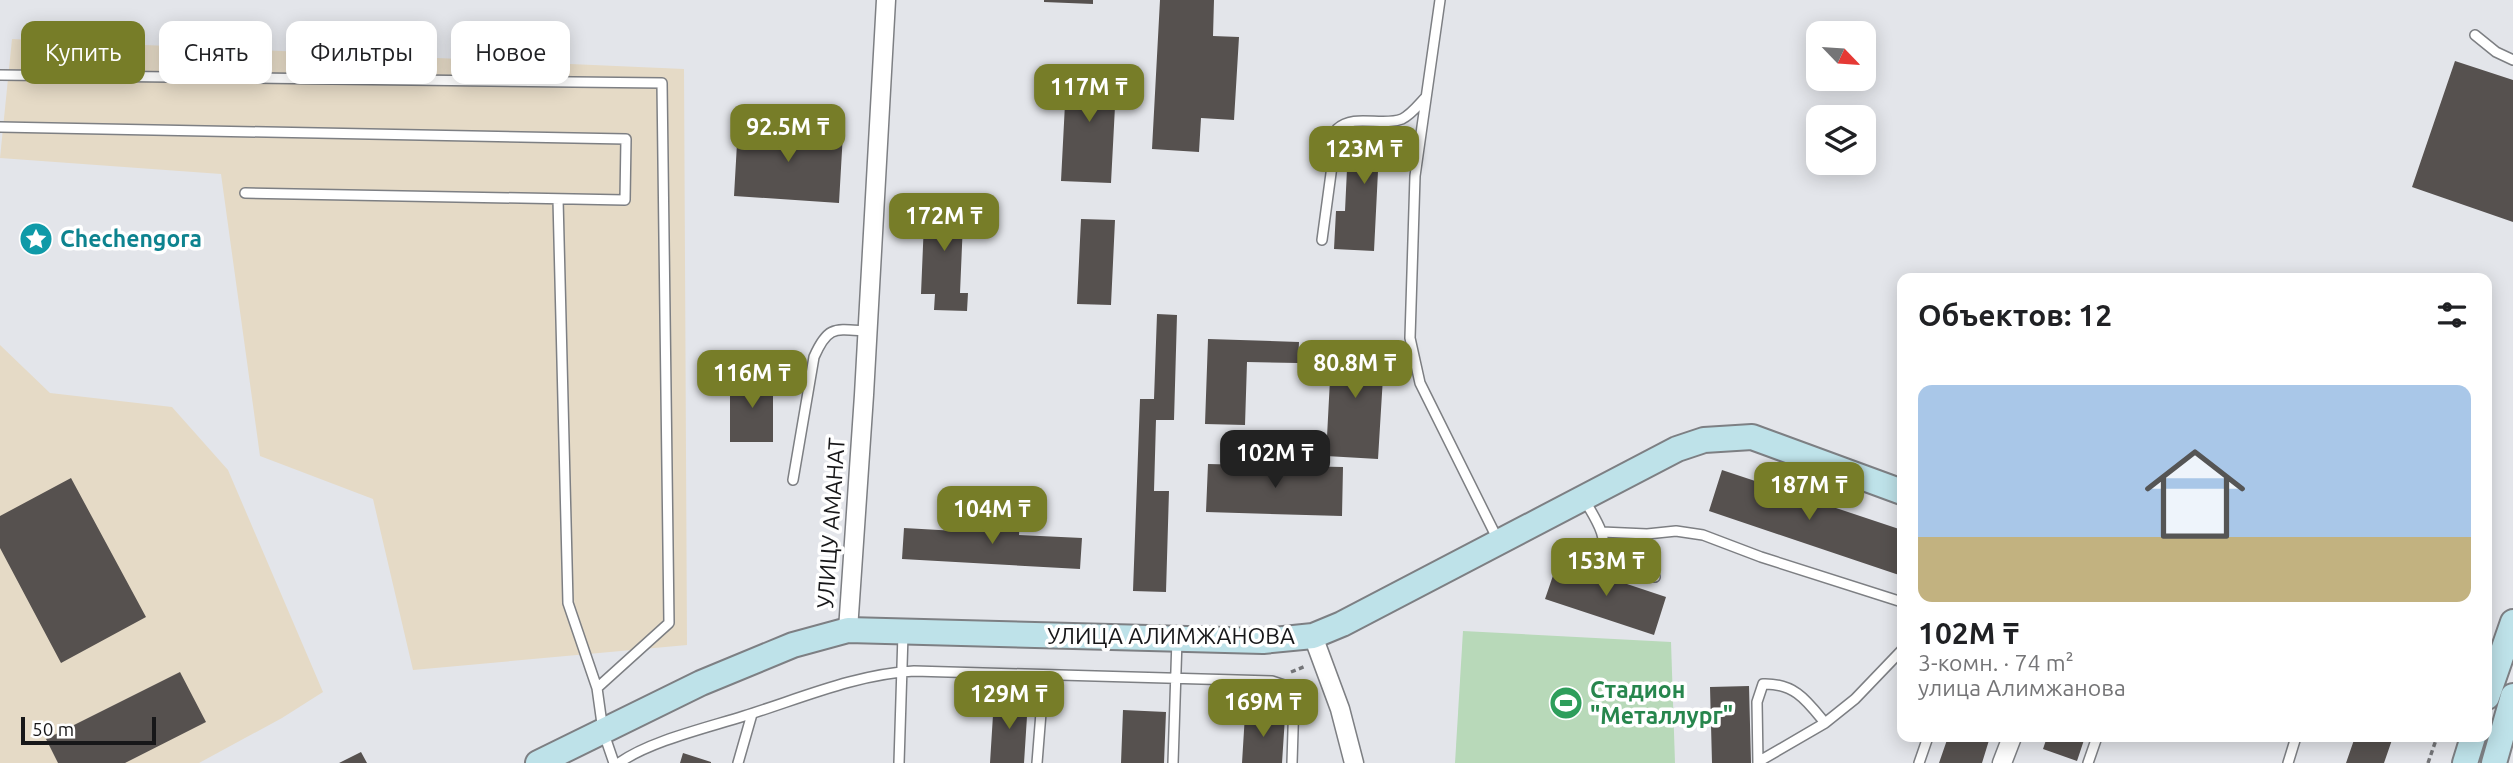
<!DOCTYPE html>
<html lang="ru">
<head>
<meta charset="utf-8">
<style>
	:root { --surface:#fff; --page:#f6f6f6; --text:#202124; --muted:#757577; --accent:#777d28 }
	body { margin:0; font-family:Ubuntu,sans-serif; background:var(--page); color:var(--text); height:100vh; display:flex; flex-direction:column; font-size:26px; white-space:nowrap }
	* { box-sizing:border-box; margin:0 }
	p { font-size:23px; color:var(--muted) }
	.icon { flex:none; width:38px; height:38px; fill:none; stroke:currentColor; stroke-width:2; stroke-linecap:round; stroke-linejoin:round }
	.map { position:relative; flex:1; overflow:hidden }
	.details { position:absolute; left:1897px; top:273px; width:595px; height:469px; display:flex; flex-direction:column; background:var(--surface); border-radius:14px; box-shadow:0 4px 18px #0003 }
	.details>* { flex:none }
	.top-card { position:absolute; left:21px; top:21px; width:665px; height:63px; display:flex; gap:14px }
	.needle { width:46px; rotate:115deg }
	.fabs { position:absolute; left:1806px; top:21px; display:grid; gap:14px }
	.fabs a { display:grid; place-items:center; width:70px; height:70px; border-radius:14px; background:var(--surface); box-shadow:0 4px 18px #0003; font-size:35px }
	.scale { position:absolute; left:21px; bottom:18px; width:135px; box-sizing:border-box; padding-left:7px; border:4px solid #171719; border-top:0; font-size:19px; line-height:24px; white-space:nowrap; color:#171719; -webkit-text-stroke:5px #fff; paint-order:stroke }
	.price { position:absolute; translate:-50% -60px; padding:0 16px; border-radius:14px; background:var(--accent); color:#fff; font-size:23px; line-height:46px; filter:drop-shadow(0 2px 4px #0008) }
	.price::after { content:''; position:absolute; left:50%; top:42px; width:21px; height:16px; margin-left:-10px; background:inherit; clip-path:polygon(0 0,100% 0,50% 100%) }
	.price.active { background:#222; color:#fff }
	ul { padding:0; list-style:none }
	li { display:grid; align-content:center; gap:14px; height:371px; padding:0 21px }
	li span { display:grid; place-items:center; height:217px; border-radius:14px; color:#555 }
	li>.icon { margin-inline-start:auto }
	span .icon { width:126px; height:126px; fill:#fffc; stroke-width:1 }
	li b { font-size:30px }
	h2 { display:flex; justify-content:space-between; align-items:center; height:84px; padding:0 21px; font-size:30px }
	.chip { padding:0 24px; border-radius:14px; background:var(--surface); box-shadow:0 4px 18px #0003; font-size:24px; line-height:63px }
	.chip.active { background:var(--accent); color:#fff }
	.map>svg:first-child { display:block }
	.industrial { fill:#e5dac6 }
	.green { fill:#b8d9b9 }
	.building { fill:#56514f }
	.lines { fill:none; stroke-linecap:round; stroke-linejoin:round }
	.lane-casing { stroke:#7d7f83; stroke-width:12 }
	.street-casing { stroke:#7d7f83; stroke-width:21 }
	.secondary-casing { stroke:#7d7f83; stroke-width:28 }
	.path { stroke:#747578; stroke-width:3.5; stroke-dasharray:5 3.5; stroke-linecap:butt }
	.lane { stroke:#fff; stroke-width:9 }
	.street { stroke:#fff; stroke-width:18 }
	.secondary { stroke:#bee2e9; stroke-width:24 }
	.labels { text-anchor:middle; stroke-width:7; stroke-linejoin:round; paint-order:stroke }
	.culture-label { font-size:23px; font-weight:bold; fill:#0d838f; stroke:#fff; text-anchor:start }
	.street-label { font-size:23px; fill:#171719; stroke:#fff }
	.leisure-label { font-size:23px; font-weight:bold; fill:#27864d; stroke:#fff; text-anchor:start }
</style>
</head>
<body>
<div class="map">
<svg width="2513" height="763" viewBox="0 0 2513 763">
	<rect width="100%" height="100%" fill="#e3e5ea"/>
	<path class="industrial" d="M12,39L684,69L687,645L413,670L373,499L260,456L221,174L0,158Z
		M0,345L50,393L172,407L228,470L323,692L282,718L199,763H0Z"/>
	<path class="green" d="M1463,631L1671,642L1675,763H1455Z"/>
	<path class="building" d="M1044,0H1093V4L1044,2Z
		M1160,0H1214L1213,36L1239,37L1234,120L1201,118L1199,152L1152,149Z
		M2455,61L2513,80V222L2412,187Z
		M1067,65L1117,68L1111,183L1061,181Z
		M738,126L843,133L839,203L734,196Z
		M1349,127L1408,130L1406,152L1379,151L1374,251L1334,249L1336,211H1345Z
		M925,198L964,199L960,293H968L967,311L934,310L935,294H921Z
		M1081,219L1115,220L1111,305L1077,304Z
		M1157,314L1177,315L1174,420H1156L1154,491H1169L1166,592L1133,591L1140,399H1154Z
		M1208,339L1299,342L1298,363L1247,362L1245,425L1205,424Z
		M1332,341L1385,344L1378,459L1326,456Z
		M730,379H773V442H730Z
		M1208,464L1343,467L1342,516L1206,512Z
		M1722,470L1902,530V576L1709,511Z
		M71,478L146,617L61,663L0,548V516Z
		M975,515L1020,518L1019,535L1082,538L1080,569L902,559L904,528L974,532Z
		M1558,561L1666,597L1654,635L1545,599Z
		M180,672L206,722L125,763H58L46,739Z
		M1749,686L1751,763H1712L1710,687Z
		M994,699L1028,701L1024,763H990Z
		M1123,710L1166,712L1164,763H1121Z
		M1245,714L1285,717L1282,763H1242Z
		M1948,737H1990L1982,763H1939Z
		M2047,737H2085L2077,761L2043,749Z
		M2355,737H2393L2384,763H2346Z
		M361,752L367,763H339Z
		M683,753L711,762V763H680Z"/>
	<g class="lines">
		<defs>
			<path id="lane" d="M1440,0L1415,176L1410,338L1420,383L1498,540
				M2475,35L2496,52L2513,60
				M0,75L662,83L669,623L597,688L603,731L614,763
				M0,127L626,139L625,200L245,193
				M558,199L568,603L597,688
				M1322,240L1337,129C1354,113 1382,127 1402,119C1412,114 1419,104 1426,97
				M793,480L814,357C828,325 835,329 867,331
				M1584,499C1594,517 1610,538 1602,559L1587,554
				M1602,532L1647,534L1676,531L1703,535L1761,557L1902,602
				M1602,559L1655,577
				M1758,762L1825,723
				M619,763C650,741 706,728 744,716C799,699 856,674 914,671L1272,681L1287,686L1294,698L1292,763
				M738,763L752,714
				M899,763L903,634
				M1037,763L1044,675
				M1173,763L1177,639
				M1758,763L1757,702L1763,684C1795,683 1807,701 1825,723L1855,699L1902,650
				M1919,763L1928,737
				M2088,763L2097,737
				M2288,763L2296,737"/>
			<path id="street" d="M848,630L864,395L886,0
				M1313,636L1340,709L1354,763
				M2002,763L2012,737"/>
			<path id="secondary" d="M2487,697L2513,622
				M538,763L701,683L793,645L848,630L1263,641L1313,636L1342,624L1677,449L1704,440L1752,437L1902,492
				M2465,763L2473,737
				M2494,763L2513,696"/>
		</defs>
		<use href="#lane" class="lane-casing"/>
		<use href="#street" class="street-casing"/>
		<use href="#secondary" class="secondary-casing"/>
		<path class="path" d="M1291,672L1306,666
			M2428,763L2437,737"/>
		<use href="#lane" class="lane"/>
		<use href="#street" class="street"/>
		<use href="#secondary" class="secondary"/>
	</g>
	<defs>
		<symbol id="sight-disc" viewBox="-11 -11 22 22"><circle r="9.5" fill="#0f9aa8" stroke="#fff"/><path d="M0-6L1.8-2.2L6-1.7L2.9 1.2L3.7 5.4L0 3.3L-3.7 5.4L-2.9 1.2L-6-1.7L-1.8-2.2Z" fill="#fff"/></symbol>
		<symbol id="stadium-disc" viewBox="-11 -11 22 22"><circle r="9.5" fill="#2e9e5b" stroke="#fff"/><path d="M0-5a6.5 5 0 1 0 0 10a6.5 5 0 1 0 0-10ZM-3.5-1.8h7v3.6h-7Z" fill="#fff"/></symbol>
	</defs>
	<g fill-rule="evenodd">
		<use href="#sight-disc" x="17" y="220" width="38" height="38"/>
		<use href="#stadium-disc" x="1547" y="684" width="38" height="38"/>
	</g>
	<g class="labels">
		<g class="culture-label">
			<text x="60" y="247">Chechengora</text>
		</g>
		<g class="street-label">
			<text transform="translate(831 523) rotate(-86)" y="8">УЛИЦУ АМАНАТ</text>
			<text x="1171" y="644">УЛИЦА АЛИМЖАНОВА</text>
		</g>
		<g class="leisure-label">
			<text x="1590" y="698">Стадион<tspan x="1590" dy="26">"Металлург"</tspan></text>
		</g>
	</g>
</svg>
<div class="fabs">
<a><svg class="needle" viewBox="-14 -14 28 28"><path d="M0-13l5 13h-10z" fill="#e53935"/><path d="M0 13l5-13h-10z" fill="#757577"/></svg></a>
<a><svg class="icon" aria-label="layers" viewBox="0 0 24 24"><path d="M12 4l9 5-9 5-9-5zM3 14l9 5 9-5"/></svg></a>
</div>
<div class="scale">50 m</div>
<b class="price" style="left:1089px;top:124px">117M ₸</b>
<b class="price" style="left:788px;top:164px">92.5M ₸</b>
<b class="price" style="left:1364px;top:186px">123M ₸</b>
<b class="price" style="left:944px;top:253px">172M ₸</b>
<b class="price" style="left:1355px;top:400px">80.8M ₸</b>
<b class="price" style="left:752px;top:410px">116M ₸</b>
<b class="price active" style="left:1275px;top:490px">102M ₸</b>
<b class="price" style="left:1809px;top:522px">187M ₸</b>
<b class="price" style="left:992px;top:546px">104M ₸</b>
<b class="price" style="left:1606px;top:598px">153M ₸</b>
<b class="price" style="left:1009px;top:731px">129M ₸</b>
<b class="price" style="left:1263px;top:739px">169M ₸</b>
<div class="top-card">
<a class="chip active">Купить</a>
<a class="chip">Снять</a>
<a class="chip">Фильтры</a>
<a class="chip">Новое</a>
</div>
<section class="details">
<h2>Объектов: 12<svg class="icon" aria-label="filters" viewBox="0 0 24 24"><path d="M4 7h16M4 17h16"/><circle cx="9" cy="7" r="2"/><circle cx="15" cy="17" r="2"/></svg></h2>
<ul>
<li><span style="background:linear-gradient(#a9c7e8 70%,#c2b280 0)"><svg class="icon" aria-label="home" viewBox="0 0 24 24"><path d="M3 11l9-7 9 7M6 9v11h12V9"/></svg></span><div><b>102M ₸</b><p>3-комн. · 74 m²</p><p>улица Алимжанова</p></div></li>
</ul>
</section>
</div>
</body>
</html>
